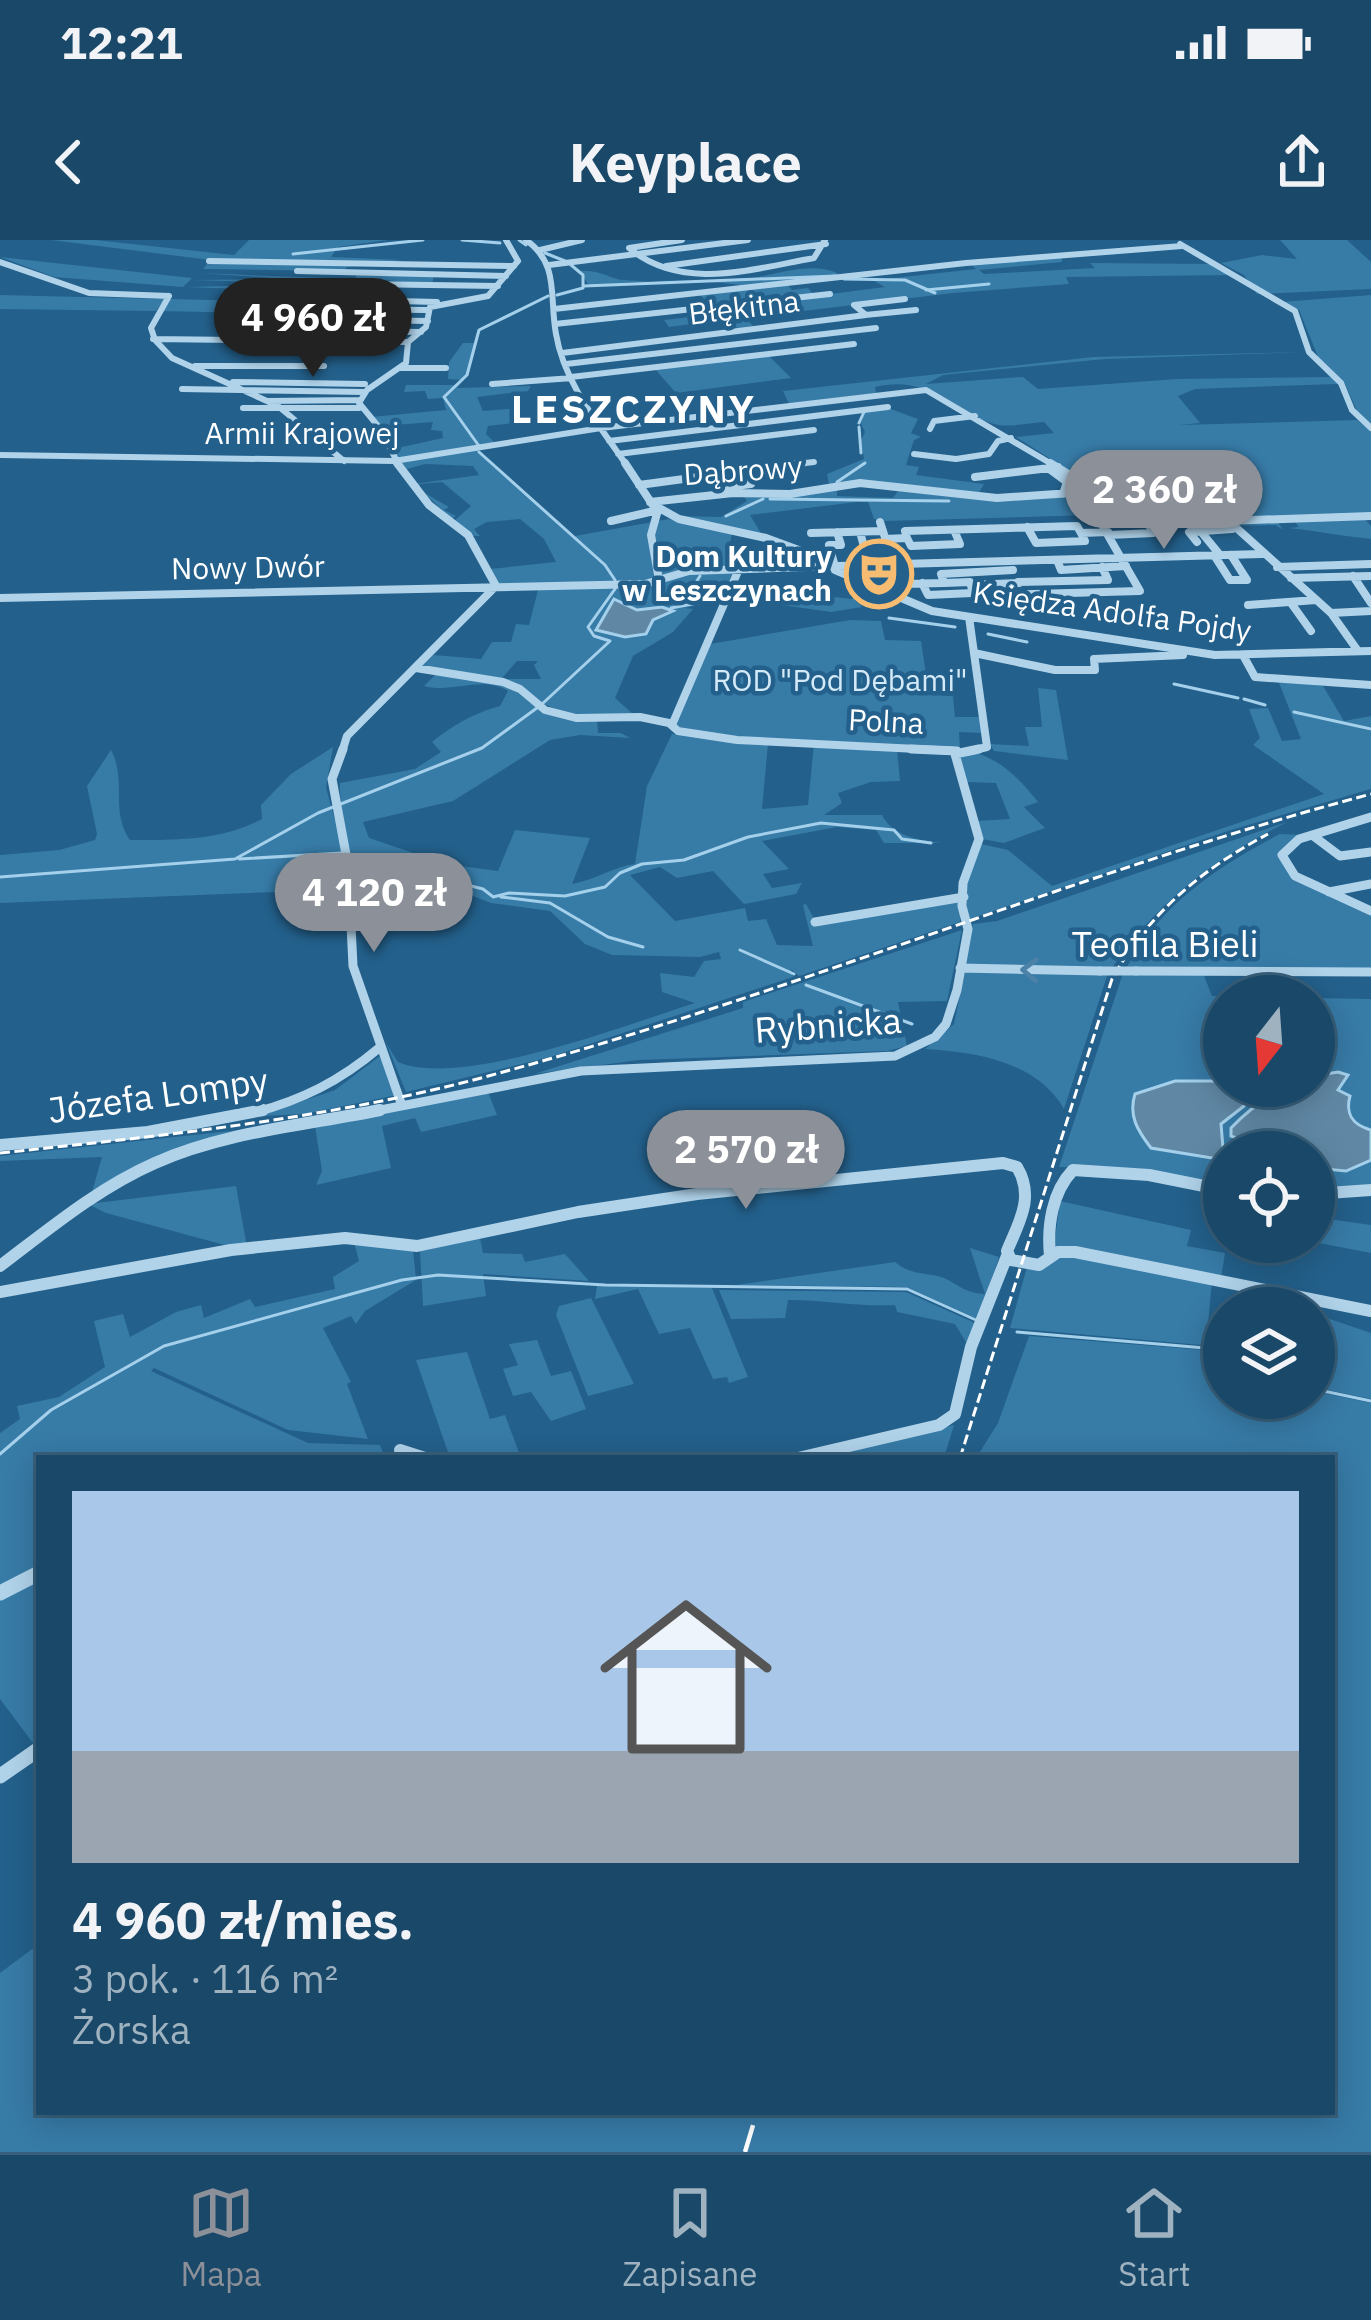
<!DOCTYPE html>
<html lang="pl">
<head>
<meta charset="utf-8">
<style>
	:root { --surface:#1a4868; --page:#275271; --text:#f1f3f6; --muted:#9fb2c0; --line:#38607c; --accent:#8c9099 }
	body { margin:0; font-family:"IBM Plex Sans",sans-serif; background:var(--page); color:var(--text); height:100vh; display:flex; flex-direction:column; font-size:45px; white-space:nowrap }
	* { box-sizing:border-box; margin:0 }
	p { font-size:39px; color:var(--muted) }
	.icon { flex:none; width:66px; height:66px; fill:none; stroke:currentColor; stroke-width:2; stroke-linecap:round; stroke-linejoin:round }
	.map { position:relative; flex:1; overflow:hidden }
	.panel { position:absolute; left:36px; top:1215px; width:1299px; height:660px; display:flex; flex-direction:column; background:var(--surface); border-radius:0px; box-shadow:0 6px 30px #0003,0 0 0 3px var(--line) }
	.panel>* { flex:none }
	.needle { width:78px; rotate:197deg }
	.fabs { position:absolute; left:1203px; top:735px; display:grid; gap:24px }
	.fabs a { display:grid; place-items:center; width:132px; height:132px; border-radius:50%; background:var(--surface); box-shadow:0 6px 30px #0003,0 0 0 3px var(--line); font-size:60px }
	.price { position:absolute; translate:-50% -102px; padding:0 27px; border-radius:42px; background:var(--accent); color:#fff; font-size:39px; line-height:78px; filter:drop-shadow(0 3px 6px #0008) }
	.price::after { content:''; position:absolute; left:50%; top:72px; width:36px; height:27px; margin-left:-18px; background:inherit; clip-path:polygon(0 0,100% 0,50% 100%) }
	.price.current { background:#222; color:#fff }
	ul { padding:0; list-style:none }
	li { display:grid; align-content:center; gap:24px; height:636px; padding:0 36px }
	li+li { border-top:3px solid var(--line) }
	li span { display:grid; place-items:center; height:372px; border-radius:0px; color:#555 }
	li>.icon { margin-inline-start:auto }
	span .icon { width:216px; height:216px; fill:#fffc; stroke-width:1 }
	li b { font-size:51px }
	.status { display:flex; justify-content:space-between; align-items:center; height:84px; padding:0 60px; background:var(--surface); direction:ltr }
	.status svg { height:33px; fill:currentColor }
	header { display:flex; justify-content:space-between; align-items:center; height:156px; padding:0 36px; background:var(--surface); font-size:54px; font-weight:700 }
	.menu { display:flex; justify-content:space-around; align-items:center; height:168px; border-top:3px solid var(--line); background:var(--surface); font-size:33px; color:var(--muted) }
	.menu a { display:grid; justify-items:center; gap:6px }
	.menu .current { color:var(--accent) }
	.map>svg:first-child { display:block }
	.green { fill:#377ba7 }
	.water { fill:#6088a5; stroke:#a4d0eb; stroke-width:3 }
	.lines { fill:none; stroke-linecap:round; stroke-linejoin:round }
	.stream { stroke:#a4d0eb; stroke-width:3 }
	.minor-far4 { stroke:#b0d3ea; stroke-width:6 }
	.minor-far3 { stroke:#b0d3ea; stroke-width:8 }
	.minor-far2 { stroke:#b0d3ea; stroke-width:9 }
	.minor-far1 { stroke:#b0d3ea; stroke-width:12 }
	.minor { stroke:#b0d3ea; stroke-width:15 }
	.rail-far1 { stroke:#fff; stroke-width:3; stroke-dasharray:10 4.5; stroke-linecap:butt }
	.rail { stroke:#fff; stroke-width:4.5; stroke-dasharray:28 12; stroke-linecap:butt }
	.minor-bridge { stroke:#b0d3ea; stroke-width:9 }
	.oneway { stroke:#4d82a8 }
	.labels { text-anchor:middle; stroke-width:9; stroke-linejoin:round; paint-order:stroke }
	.far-street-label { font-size:30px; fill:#fff; stroke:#23608b }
	.far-poi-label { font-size:30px; font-weight:bold; fill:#fff; stroke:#23608b; text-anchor:end }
	.far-park-label { font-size:30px; fill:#d4eaf8; stroke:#23608b }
	.street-label { font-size:36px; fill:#fff; stroke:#23608b }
	.far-district-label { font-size:39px; font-weight:bold; letter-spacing:3px; fill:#fff; stroke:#23608b }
</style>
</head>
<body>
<div class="status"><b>12:21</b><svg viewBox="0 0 49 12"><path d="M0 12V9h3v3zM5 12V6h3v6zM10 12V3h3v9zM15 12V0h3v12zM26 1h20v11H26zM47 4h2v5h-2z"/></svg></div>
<header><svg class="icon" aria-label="back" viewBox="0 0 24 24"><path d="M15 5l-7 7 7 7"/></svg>Keyplace<svg class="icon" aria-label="share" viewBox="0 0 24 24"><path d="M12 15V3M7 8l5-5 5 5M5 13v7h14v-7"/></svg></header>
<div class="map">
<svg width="1371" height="1912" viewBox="0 0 1371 1912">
	<rect width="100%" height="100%" fill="#23608b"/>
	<path class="green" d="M51,0H95L234,15L249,0H388L338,7L331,17L402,20L347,27L344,31L210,29H203L210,20Z
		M1280,0H1347L1371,22V49L1257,54L1244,35L1221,23L1262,15L1297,19Z
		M1061,16L1062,22L979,30L984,34L1095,28L1090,23L1215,24L1234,35L1066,37L1069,44L953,53L746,78L753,86L738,89L730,79L669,87L664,80L774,67L782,63L781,59L699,68L693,62L705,60L699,54L750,47C697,37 640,41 589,46L580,31C604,30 606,38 624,40C656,43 713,42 746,39C771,37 815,18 842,36L786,43L792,50L808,48L815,56L885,47L874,41L884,39L976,29L970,23Z
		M0,17L192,38L183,47L54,37Z
		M199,33L354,39L359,33L434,35L432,45L382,40L333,43L326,52L186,47L312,44L193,40L287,39Z
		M0,55L165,59L156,71L0,69Z
		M1371,55V186L1357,171L1345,144L1319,119L1299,70L1281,62Z
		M168,59L305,62L303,66L309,68L308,74L160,71Z
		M463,103H476V107L465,139L457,148L531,146L528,151L477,157L483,171L520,168L525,182L488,186L486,194L495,203L396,219L393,209L443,198L442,191L431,190L433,182L381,186L371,177L446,170L443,158L428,159L425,151L404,152L406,145H456L461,140L448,139L449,122Z
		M1306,112L1105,119L943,135L926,144L1023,137L1038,149L1177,139L1334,137L1337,144L1195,149L1178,156L1200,183L1179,185L1357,180L1371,191V276L1363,277L1371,286V299C1342,296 1316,291 1289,288L1299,287L1295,282L1277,281L1283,290L1276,285L1238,286L1234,283L1242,279L1200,230L1178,232L1190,249L1128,252L1141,272L1102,273L1082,239L1016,197L1054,193L1044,182C1029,183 1008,188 994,184C950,171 929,134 875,147L876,153L789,164L783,151L1093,117Z
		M767,114L791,138L676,153L654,128Z
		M888,168L918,179L911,193L921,197L914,200L906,225L919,227L916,235L984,244L977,256L861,241L837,248V256L893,258L900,248L980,258L1078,255L1091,275L885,281L874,279L868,262H857L750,275L762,295L677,276L721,277L747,261L741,253L830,249L827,234L864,219L861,201L865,192L861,184L865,171Z
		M478,209L578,302L575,296L669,279L732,293L730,304L754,309L755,315H738L740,322L804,325L740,324L726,357L685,368L693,369L673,392L633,416L615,458L633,474C567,479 557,474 502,439H541L534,425L538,421H517L502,438L421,427L434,415L481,419L492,402H511L516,384L529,385L539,346L499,345L490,329L556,322L544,299L520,279L487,282L474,289L480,296H472L454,281L471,266L442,242L419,244L421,251L449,267L444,270L456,276L452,279L414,244L479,235L473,226L425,224L404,230L401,222Z
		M735,346L852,359L856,349L865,354L855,360L862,367L831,372L732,358Z
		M850,380L881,381L885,400L921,401L929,455L953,456L955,477H981L983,493L959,492L960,509L736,498L675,486L710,404Z
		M439,431L512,447L544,471L597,480L598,493H621L630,498L580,495L550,500L453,561L363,582L369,598L446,624L498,631L515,590L590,598L572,644C595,640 615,626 635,624L647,546L672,494L768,504L762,569L808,565L814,504L897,508L900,541L871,542L838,553L842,563L824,575H882C892,596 919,600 941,603H884L876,590L837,587L762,601L789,629L763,634L772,648L802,643L796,654L744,664L713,631L677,638L660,627L630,635L675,681L745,668L748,681L766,679L777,705L813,706L803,665L806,664L816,682L960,659V682L799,736L791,729L793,737L550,817L406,852L386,803L398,822C459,849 629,784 695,763L662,752L660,733L694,737L704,721L721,719L719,712L700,717L612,715L585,704L550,671L491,663L450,647L367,630H357L355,636C350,623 338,553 340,543L415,529L441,512L432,502C453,485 474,473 500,466L508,451C482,435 452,454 424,446Z
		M1278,440L1323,446L1344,481L1371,476V488L1322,478L1371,491V549L1231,590L967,680V627L981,604L1008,610L1052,646L1324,554L1253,505L1260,498L1249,469L1268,468L1282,501L1301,499Z
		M1038,448L1056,450L1068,520L994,511L990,504L1029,506L1025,487H1042Z
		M333,507L326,548L341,601L348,670L341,675L336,628L275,652L0,663V615L59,610L95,600L97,594L87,546L111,510C127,540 110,572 130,600C176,600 221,601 262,579L261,565L291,534Z
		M966,511C997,515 1019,538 1038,562L1024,567L1045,588L1004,603L982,599L976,581L1010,579L996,543L966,542L958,513Z
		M1287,582C1214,619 1158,661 1112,728L964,725L973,684L997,681Z
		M1280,594L1302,595L1280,611L1290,635L1371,673V729H1126C1159,665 1218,626 1280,594Z
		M962,690L947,761L898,762L907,806L887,811L639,820L534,834L743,768V762Z
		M965,731L1108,733L1064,869C1037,822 977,812 925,809L954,784Z
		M1123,733H1203L1212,756L1224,757V846H1314V758L1371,759V947L1314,952V912H1224V947L1127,929L1059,927Z
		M380,816L397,855L305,874L259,876L335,850Z
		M488,852L497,875L421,892L415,878L382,886L391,928L316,945L322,931L315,886Z
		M239,890L242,892L92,952L102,917L0,921V916Z
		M236,946L247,1007H232L106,973L88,964Z
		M1060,961L1191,990L1187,1006L1225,1013L1221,1038L1054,1007Z
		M1314,977L1371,985V1013L1314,1002Z
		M480,998L483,1013L522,1014L525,1022L565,1014L589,1041L483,1034L486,1056L423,1066L420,1011Z
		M354,1002L413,1009L416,1040L365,1071L356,1084L351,1076L323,1088L351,1142L347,1144L368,1199L288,1190L154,1128L151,1131L308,1203L380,1205L385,1218H247L242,1212L232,1218H39V1325L0,1346V1193L20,1179L17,1166L59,1157L105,1127L94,1081L123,1074L130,1097L176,1072L201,1065L204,1078L250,1059L255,1067L335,1049L333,1037L359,1021Z
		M970,1008L999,1017L978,1079L906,1047L736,1045L895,1022C916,1039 931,1030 950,1041C962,1048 968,1053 985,1054Z
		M1062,1015L1212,1041L1208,1084L1224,1089V1115L1201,1105L1010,1088L1027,1027Z
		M597,1046L712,1048L748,1137L729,1143L727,1137L713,1139L690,1088L659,1094L638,1049L595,1059Z
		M719,1050L906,1052L975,1083L967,1104L955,1084L897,1072L895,1065C858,1067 825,1060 788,1060L785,1078L731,1079Z
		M591,1058L634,1144L588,1156L556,1075L559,1066Z
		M1327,1078L1371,1093V1159L1314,1147V1094H1325Z
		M1029,1096L1204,1110L1224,1120V1158H1314V1151L1371,1163V1912H0V1733L39,1704V1872H1332V1218H976L998,1183Z
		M537,1100L551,1136L571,1131L586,1169L551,1181L531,1152L513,1156L503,1129L518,1125L509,1104Z
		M467,1112L490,1179L505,1175L521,1218H450L416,1120Z
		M954,1185L944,1218H815Z
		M39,1335V1511L0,1459V1355Z"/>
	<path class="water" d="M614,359L637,370L662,367L673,371L653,380L646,394L625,397L596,390Z
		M1338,832L1348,835L1338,850L1350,856C1345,875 1353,885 1371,890V920L1346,931L1314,928V912H1253L1250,904L1231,896V888C1255,863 1280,846 1314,846V836Z
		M1175,841H1222L1224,846H1240L1248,855L1244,866L1221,884L1224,920L1151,908C1138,891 1128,876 1135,854Z"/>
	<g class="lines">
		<path class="stream" d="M462,0L500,3
			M519,0L526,5
			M545,13L565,21
			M293,14L423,0
			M844,39L905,40L935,53
			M584,46L835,36
			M926,50L989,44
			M557,55L583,48V35L571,25
			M859,183L864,172
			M859,187L861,213
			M479,206L444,157L467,135L479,90L548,56
			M479,212L605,325L615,340
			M837,242L865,223
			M770,259L949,261
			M726,276L763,259
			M683,363L700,336
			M671,368L724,358
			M889,378L955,387
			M988,394L1027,402
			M1174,444L1238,458
			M1244,459L1265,465
			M1294,472L1371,489
			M352,616L483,649L492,656
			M239,619L342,613
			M0,637L235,619L318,573L482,508L541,465L610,401L594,396L588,387L615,349
			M493,657L509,653L565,656L605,647L620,633L642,624L684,620L748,597L821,583L894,590L902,599L931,603
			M501,657L550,663L608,697L643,707
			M740,710L794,734
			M806,745L912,784
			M1017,1092L1205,1108L1224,1117
			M1314,1149L1371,1161
			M0,1214L51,1170L164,1106L402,1040L438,1035L605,1045L907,1049L976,1080"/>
		<path class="minor-far4" d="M506,0L518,21
			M526,0C560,24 549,57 556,94C564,143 600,186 627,226
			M682,0L629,8C682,52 752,29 814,18L825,0
			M1180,4L1295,71L1309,112L1341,143L1352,170L1371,188
			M540,10L582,0
			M209,21L514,26
			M0,22L89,53L169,56
			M549,25L748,0
			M666,26L826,4
			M297,31L506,36
			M360,44L498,46
			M169,56L151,88L155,100L172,118L278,166L344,221
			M359,60L437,62
			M311,69L428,70
			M554,69L966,23L1182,6
			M865,75L916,70
			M308,79L428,81
			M555,84L830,54
			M284,90L421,92
			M153,99L408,102
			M562,113L866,75L854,65L905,59
			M566,124L876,88
			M195,126H324
			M401,128H446
			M571,137L854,104
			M233,142L365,144
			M492,144L572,138
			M182,149L364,152
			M267,161L360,160
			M243,168H359
			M930,189L934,181L975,176
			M609,201L888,167
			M618,214L814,190
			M914,214L956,219L989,214L998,201L1011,198
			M0,215L394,221L601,188L926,150L1055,226
			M399,226L382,191L359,163L367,150L406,123L408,102L426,87L430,67L488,56L518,21
			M780,226L814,222"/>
		<path class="minor-far3" d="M397,223L429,265L468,295L496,346
			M625,223L652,264L679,279L766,298L834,323
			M1048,228L1067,242L1063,254
			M975,237L1058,227
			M639,245L803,223
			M727,247L751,244
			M1192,248L1331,373L1358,411
			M650,262L733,253L790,254L860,243L997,258L1086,252
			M1185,272L1220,315
			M1099,276L1212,270
			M611,281L658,270L651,295L659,340
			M1224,281L1371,276
			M880,282L901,347
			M1027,287L1036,303L1085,301L1081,293
			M860,292L866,314L890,313
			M811,293L883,291
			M1109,295L1153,293L1143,274
			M907,298L911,306L960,304L954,290
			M885,299L907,298L905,291L1077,286L1081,293L1108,292
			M1197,302L1189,292L1232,289
			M1214,315L1230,340H1247L1231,315
			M1057,320L1061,330L1126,326
			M834,323L829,305H841L837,292
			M864,325L1262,314
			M1277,327L1371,324
			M835,330L932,371L1215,415L1371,411
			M1353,336L1371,363
			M1291,338L1371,336
			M1018,342L1108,340L1102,327
			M922,343L928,355L973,353L970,342L944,343
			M900,344L944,343L941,334L1013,330
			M971,345L1019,343
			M997,355L1140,351L1075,238L1050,223
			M0,358L645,344L689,331L869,325
			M1291,363L1311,391
			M1248,365L1316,360
			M1331,373L1371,371
			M974,413L1055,430H1095L1094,419L1183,415
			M1244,417L1255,437L1371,445
			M416,428L503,442L520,449L545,470L576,478L640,477L669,483L678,491L737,500L957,511
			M672,485L739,329
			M342,512L347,496L496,346
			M966,512L987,507L969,377"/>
		<path class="minor-far2" d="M343,509L332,539L348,625L353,726L401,863
			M911,509L957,511
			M1371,577L1299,599L1282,615L1295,636L1371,671
			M1312,595L1340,616L1371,612
			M1329,652L1371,644
			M815,682L964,657
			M960,728L1100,731
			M1136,731L1371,732
			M253,873C302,860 340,841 379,808
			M365,873L581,831L895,816L935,797L946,784L957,750L968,689L962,666L963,643L979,599L955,514L979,509"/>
		<path class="minor-far1" d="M0,905L148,892L263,870
			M1314,954L1371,950
			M1050,1016C1047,986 1052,952 1073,930L1149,935L1224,950
			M0,1026C49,989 98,948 155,923C224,892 306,885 380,870
			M0,1052L231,1010L345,998L417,1006L578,972L697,954L1003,923L1017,927C1035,957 1019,982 1007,1011L1011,1020L1039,1025L1058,1012H1075L1371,1071
			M400,1210L425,1218
			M798,1218L939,1185L955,1174L971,1107L1007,1016"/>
		<path class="minor" d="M0,1353L39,1333
			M0,1536L39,1509"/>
		<path class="rail-far1" d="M0,913C169,895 339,878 503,832C796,752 1077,632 1371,554
			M960,1218L1112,739C1149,673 1202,629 1268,594"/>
		<path class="rail" d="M745,1912L757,1872"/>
		<path class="minor-bridge" d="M1100,731H1136"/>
	</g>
	<defs><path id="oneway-chevron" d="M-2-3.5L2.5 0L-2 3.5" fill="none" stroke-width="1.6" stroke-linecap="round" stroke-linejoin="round" transform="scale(3)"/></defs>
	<use class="oneway" href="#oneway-chevron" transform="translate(1030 730) rotate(-178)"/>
	<defs>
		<symbol id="theatre-ring" viewBox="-11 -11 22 22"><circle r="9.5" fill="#23608b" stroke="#f6bc72" stroke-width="1.5"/><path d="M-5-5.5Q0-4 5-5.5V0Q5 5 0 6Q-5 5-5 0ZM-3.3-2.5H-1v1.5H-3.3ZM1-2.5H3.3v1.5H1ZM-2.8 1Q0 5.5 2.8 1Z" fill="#f6bc72"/></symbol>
	</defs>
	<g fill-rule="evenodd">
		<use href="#theatre-ring" x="841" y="296" width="76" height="76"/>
	</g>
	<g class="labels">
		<g class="far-street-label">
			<text transform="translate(744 68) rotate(-7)" y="10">Błękitna</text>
			<text x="302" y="204">Armii Krajowej</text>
			<text transform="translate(743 231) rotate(-4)" y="10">Dąbrowy</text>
			<text transform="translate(248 328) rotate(-1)" y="10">Nowy Dwór</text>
			<text transform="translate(1112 372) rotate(8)" y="10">Księdza Adolfa Pojdy</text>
			<text transform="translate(886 482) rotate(3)" y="10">Polna</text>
		</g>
		<g class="far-poi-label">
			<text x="832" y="327">Dom Kultury<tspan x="832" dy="34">w Leszczynach</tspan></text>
		</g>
		<g class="far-park-label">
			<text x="840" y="451">ROD "Pod Dębami"</text>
		</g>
		<g class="street-label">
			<text x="1165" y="717">Teofila Bieli</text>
			<text transform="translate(828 785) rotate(-4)" y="13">Rybnicka</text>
			<text transform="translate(158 855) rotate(-8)" y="13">Józefa Lompy</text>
		</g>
		<g class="far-district-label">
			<text x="634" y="183">LESZCZYNY</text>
		</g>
	</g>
</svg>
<div class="fabs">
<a><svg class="needle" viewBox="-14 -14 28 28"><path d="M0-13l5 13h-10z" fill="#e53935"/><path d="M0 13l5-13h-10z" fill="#9fb2c0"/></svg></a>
<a><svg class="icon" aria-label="locate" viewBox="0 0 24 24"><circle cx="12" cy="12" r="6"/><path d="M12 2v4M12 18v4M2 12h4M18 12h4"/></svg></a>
<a><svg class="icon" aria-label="layers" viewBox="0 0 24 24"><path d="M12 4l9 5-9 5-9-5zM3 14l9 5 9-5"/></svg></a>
</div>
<b class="price current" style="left:313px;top:140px">4 960 zł</b>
<b class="price" style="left:1164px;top:312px">2 360 zł</b>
<b class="price" style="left:374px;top:715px">4 120 zł</b>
<b class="price" style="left:746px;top:972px">2 570 zł</b>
<section class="panel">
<ul>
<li><span style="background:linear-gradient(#a9c7e8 70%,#9aa5b1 0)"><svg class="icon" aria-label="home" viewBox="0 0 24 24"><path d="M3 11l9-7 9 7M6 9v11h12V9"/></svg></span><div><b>4 960 zł/mies.</b><p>3 pok. · 116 m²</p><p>Żorska</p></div></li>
</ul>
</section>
</div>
<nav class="menu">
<a class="current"><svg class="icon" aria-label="map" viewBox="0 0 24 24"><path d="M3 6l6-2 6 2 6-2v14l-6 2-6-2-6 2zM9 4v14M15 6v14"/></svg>Mapa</a>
<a><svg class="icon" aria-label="saved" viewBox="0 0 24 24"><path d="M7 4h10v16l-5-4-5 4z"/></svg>Zapisane</a>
<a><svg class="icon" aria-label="home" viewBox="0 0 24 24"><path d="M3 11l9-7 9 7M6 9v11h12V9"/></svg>Start</a>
</nav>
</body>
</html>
